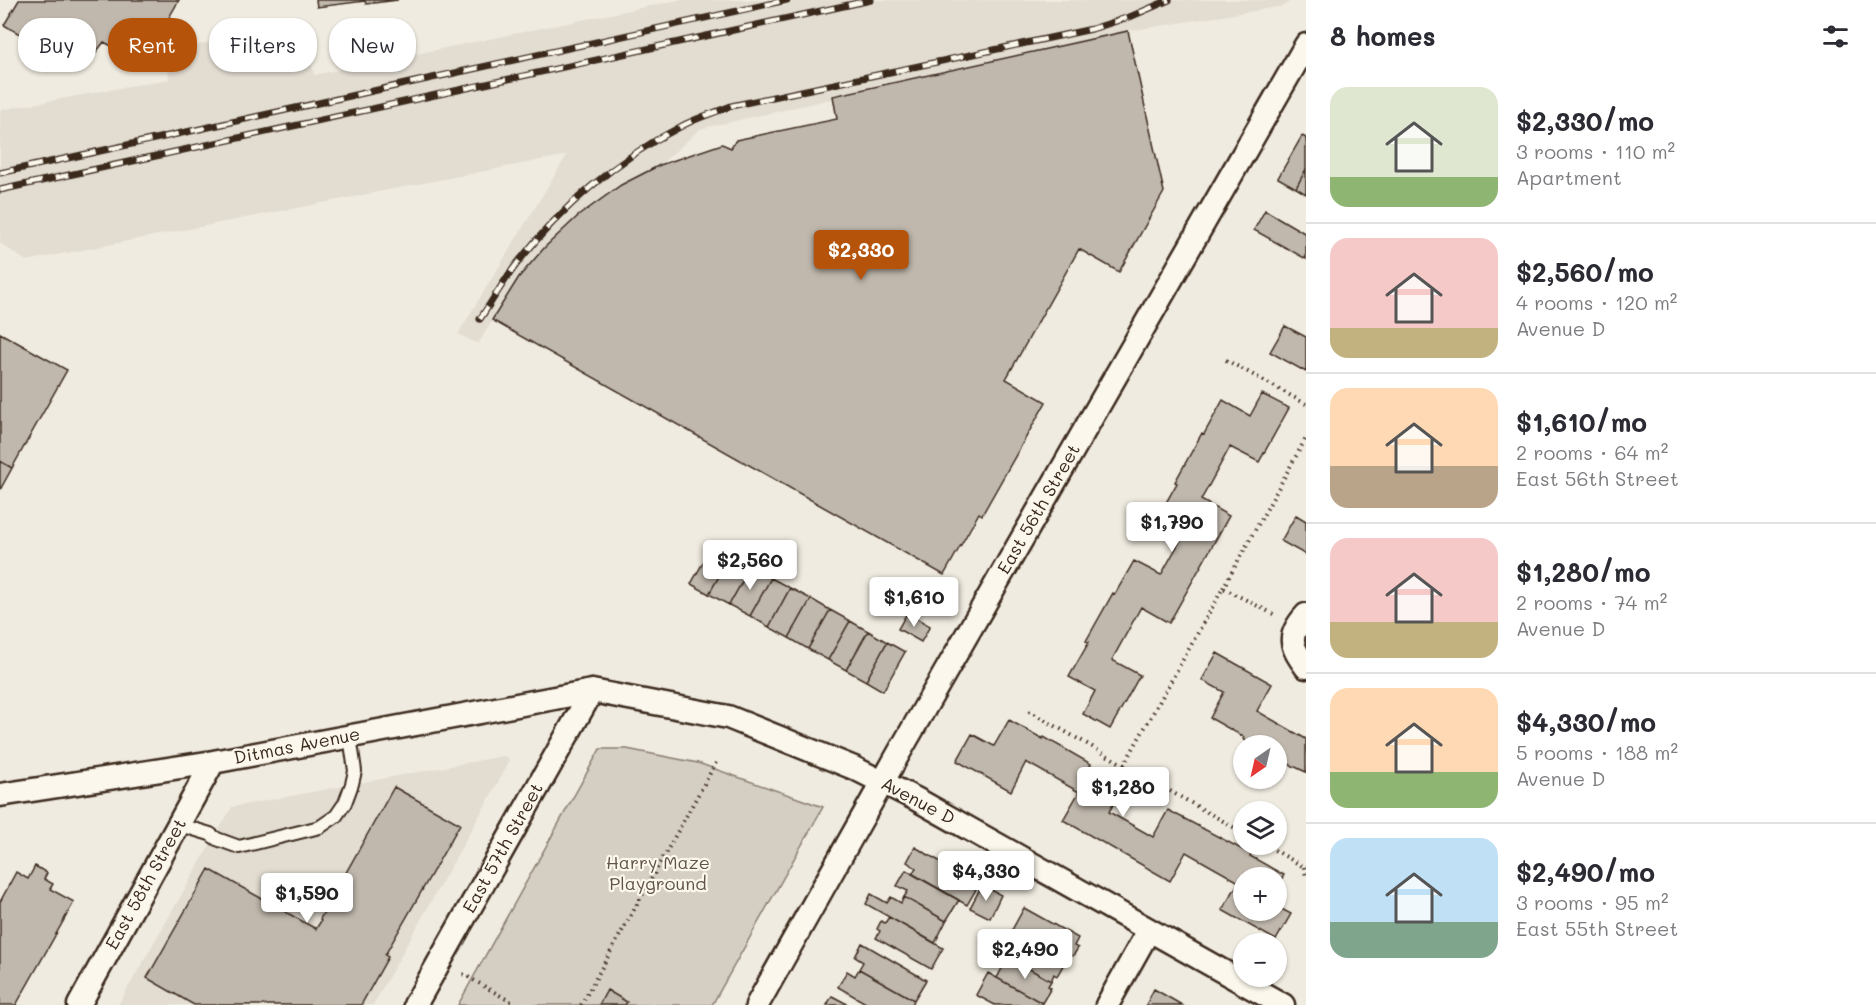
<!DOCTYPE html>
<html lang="en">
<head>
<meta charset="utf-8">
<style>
	:root { --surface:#fff; --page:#f2f2f3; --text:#2b2b33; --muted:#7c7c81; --line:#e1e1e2; --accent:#b45309 }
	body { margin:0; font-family:Mali,sans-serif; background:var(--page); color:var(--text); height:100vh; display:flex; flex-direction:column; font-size:22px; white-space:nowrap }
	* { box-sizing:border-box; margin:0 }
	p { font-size:20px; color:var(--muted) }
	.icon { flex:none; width:33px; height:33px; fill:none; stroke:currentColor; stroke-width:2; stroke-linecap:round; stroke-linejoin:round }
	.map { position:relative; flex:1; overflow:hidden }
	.drawer { display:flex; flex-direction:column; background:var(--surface); width:570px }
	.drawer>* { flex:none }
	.guide { position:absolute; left:18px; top:18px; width:570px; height:54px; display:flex; gap:12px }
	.needle { width:39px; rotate:214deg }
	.fabs { position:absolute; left:1233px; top:735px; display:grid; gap:12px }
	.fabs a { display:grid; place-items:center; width:54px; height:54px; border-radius:50%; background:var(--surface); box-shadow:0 2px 4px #0004; font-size:30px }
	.price { position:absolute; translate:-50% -51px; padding:0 14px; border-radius:6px; background:#fff; color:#222; font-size:20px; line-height:39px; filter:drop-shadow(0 2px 3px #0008) }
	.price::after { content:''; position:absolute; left:50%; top:36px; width:18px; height:14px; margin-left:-9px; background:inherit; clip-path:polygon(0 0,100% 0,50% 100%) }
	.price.selected { background:var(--accent); color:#fff }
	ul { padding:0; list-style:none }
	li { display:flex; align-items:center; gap:18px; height:150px; padding:0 24px }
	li+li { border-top:2px solid var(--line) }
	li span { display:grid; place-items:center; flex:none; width:168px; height:120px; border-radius:18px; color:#555 }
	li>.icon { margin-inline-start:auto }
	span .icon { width:72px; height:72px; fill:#fffc; stroke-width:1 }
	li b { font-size:26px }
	h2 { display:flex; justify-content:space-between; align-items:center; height:72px; padding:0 24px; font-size:26px }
	.tag { padding:0 21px; border-radius:24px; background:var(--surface); box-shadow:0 2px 4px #0004; font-size:21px; line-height:54px }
	.tag.selected { background:var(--accent); color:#fff }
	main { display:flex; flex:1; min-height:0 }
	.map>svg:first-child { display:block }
	.built { fill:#e2dcd1 }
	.green { fill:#d5cec3; stroke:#887c70; stroke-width:1.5 }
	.building { fill:#c0b8ad; stroke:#3b2a1e; stroke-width:1.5 }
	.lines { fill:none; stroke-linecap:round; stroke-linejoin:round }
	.lane-casing { stroke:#3b2a1e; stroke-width:16 }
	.street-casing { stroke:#3b2a1e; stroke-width:27 }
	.path { stroke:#3b2a1e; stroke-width:4; stroke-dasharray:1.5 4.5; stroke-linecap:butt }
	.lane { stroke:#fbf7ec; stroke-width:12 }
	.street { stroke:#fbf7ec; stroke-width:22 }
	.rail-casing { stroke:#3b2a1e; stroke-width:7 }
	.rail { stroke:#fbf7ec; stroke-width:4.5; stroke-dasharray:14; stroke-linecap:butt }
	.labels { text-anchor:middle; stroke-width:4.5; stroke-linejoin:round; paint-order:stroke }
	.street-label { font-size:18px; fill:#3b2a1e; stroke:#fbf7ec }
	.park-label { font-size:18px; fill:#625347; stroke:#fbf7ec }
</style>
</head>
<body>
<main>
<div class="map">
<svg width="1306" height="1005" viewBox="0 0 1306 1005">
	<rect width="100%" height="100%" fill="#f0ebe0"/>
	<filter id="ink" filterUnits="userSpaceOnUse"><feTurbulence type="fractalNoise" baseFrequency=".0167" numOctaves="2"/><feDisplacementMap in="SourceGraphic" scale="12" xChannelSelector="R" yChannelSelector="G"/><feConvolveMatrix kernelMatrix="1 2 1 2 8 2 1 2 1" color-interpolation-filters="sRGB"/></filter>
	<g filter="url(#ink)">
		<path class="built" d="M679,0H1292L1284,6L1128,31L700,129L660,165L621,185L578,216L545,247L519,278L478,344L458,334L567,155L26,261L0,243V110L169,79L167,53L302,19L314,75Z
			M503,756L509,758L505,770L373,1005H118L232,807Z"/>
		<path class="green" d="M600,749H627L698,763L823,807L712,1005H458Z"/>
		<path class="building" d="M19,0H179L155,42L136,32L123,52L104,42L93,56L63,40L54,54L4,25Z
			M316,0H398L366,4L365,1L317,7Z
			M1128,31L1164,192L1119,272L1079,249L1006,379L1046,402L982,515L979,513L944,575L492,320L519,277L545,247L578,216L621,185L660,165L722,144L731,148L736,140L837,119L833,96Z
			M1302,136L1306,138V169L1296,188L1278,178Z
			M1306,169V194L1296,188Z
			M1265,210L1306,234V259L1254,230Z
			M1285,326L1306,337V372L1270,352Z
			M0,333L67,370L12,468L0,461Z
			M1262,394L1289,408L1259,462L1230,447L1201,500L1229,516L1169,623L1141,607L1112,660L1140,675L1110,729L1083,714L1095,691L1069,677L1089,642L1086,641L1113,593L1115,594L1134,561L1161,575L1185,532L1158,517L1177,483L1175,482L1202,433L1204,434L1223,400L1250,416Z
			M0,461L12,468L0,490Z
			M1296,515L1306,521V555L1281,541Z
			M713,545L731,555L709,594L691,584Z
			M731,555L751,566L729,605L709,594Z
			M751,566L771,578L750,616L729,605Z
			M771,578L790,588L769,627L750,616Z
			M790,588L811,599L789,638L769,627Z
			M811,599L830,610L808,649L789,638Z
			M830,610L850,621L828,660L808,649Z
			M907,613L930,626L921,642L898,629Z
			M850,621L868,631L846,670L828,660Z
			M868,631L887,642L866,681L846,670Z
			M887,642L905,652L883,691L866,681Z
			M1217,653L1272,684L1257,711L1306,739V772L1276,758V746H1254L1243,739L1244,737L1210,718L1224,692L1202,680Z
			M1009,720L1043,739L1044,737L1091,764L1090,766L1124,785L1109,812L1153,837L1168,810L1251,854L1250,856L1284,875L1276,888V878H1244V910H1276V906L1291,914L1276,940L1222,910L1239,882L1186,852L1170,881L1063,820L1079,792L1026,762L1011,791L957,761L972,734L994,746Z
			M394,787L460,824L385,955L388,957L361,1005H194L147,978L209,869L316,929L321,921L320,919Z
			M915,847L979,884L967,905L912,874L916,868L907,862Z
			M35,866L47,873L44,879L53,884L50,889L74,902L16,1005H0V902L16,872L28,879Z
			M906,870L959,900L946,921L904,897L908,891L897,886Z
			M982,885L1001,895L990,918L970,908Z
			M871,894L887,903L891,897L901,903L904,897L946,921L935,943L866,904Z
			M1024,908L1078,938L1074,946L1078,948L1073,956L1069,954L1066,960L1012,930Z
			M889,917L943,948L931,969L876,938L880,931L877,929L881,921L885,923Z
			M1021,935L1066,960L1057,976L1054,974L1051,981L1008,957Z
			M862,943L926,980L914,1000L859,969L863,962L855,957Z
			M1008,957L1051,981L1048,986L1051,988L1042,1003L997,978Z
			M859,969L914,1000L912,1005H869L838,987L847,971L855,976Z
			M988,973L1042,1003L1041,1005H995L976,995Z
			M1154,989L1182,1005H1146Z
			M607,990L627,1002L625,1005H599Z
			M832,996L849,1005H827Z"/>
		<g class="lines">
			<defs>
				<path id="lane" d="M180,825L210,834L217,839L239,847L320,827L336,816L345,803L352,784L355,771L350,736"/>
				<path id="street" d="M1306,615C1287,636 1290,645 1306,667
					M0,795L213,762L592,691L728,717L854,768L916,799L1283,1005
					M79,1005L213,762
					M415,1005L592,691
					M757,1005L900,751L1306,45
					M1107,1005L1149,930"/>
			</defs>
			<use href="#lane" class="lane-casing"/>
			<use href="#street" class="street-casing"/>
			<path class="path" d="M1226,360L1306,404
				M1223,588L1306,438
				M1029,711L1244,833
				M1124,765L1223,588L1277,616
				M1264,844L1304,867H1306
				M1304,867L1306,876
				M463,974L517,1005
				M581,1005L718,759"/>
			<use href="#lane" class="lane"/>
			<use href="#street" class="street"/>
			<defs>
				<path id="rail" d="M0,173L787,0
					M0,190L871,0
					M480,319C492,301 503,282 516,265C559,209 617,159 680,127C696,118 714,113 731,106L1092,29L1132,16L1169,0"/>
			</defs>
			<use href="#rail" class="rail-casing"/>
			<use href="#rail" class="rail"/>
		</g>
	</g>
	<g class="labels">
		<g class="street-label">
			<text transform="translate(1039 509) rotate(-60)" y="6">East 56th Street</text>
			<text transform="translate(297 746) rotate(-11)" y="6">Ditmas Avenue</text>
			<text transform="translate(918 801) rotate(28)" y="6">Avenue D</text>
			<text transform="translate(503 848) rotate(-61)" y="6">East 57th Street</text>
			<text transform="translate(146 884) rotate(-61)" y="6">East 58th Street</text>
		</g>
		<g class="park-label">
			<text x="658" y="869">Harry Maze<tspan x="658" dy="21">Playground</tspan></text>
		</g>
	</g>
</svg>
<div class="fabs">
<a><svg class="needle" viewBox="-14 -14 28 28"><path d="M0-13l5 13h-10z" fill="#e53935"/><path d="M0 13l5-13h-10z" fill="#7c7c81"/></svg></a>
<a><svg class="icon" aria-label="layers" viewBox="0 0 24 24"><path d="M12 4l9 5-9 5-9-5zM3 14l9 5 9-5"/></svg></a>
<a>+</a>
<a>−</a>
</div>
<b class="price selected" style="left:861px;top:281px">$2,330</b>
<b class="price" style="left:1172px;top:553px">$1,790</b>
<b class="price" style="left:750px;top:591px">$2,560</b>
<b class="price" style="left:914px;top:628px">$1,610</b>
<b class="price" style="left:1123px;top:818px">$1,280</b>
<b class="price" style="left:986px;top:902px">$4,330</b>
<b class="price" style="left:307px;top:924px">$1,590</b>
<b class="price" style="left:1025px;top:980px">$2,490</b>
<div class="guide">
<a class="tag">Buy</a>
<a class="tag selected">Rent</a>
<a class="tag">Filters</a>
<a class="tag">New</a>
</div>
</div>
<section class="drawer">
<h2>8 homes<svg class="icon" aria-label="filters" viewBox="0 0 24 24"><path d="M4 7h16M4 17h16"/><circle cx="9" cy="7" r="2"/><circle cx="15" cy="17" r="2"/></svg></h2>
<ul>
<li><span style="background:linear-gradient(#dfe7d0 75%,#8fb573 0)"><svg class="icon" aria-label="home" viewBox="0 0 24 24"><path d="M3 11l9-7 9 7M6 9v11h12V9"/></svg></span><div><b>$2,330/mo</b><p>3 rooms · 110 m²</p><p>Apartment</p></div></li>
<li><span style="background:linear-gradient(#f6c9c9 75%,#c2b280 0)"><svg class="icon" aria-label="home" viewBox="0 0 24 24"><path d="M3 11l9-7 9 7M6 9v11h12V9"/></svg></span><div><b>$2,560/mo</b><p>4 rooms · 120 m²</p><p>Avenue D</p></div></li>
<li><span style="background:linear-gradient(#ffd9b3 65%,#b9a48a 0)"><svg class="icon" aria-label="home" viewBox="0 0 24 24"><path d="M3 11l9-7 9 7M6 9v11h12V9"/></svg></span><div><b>$1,610/mo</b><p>2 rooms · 64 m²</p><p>East 56th Street</p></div></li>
<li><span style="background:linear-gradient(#f6c9c9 70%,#c2b280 0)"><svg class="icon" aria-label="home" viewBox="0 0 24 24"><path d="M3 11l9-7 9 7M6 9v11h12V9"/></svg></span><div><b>$1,280/mo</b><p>2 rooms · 74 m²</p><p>Avenue D</p></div></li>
<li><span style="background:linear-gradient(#ffd9b3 70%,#8fb573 0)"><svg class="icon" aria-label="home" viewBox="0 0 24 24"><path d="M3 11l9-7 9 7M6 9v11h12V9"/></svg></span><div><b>$4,330/mo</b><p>5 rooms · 188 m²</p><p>Avenue D</p></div></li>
<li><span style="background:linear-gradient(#bfe0f5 70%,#7fa58c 0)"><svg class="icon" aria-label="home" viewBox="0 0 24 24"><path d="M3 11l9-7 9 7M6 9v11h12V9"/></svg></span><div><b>$2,490/mo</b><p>3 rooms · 95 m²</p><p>East 55th Street</p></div></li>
</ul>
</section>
</main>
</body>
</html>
